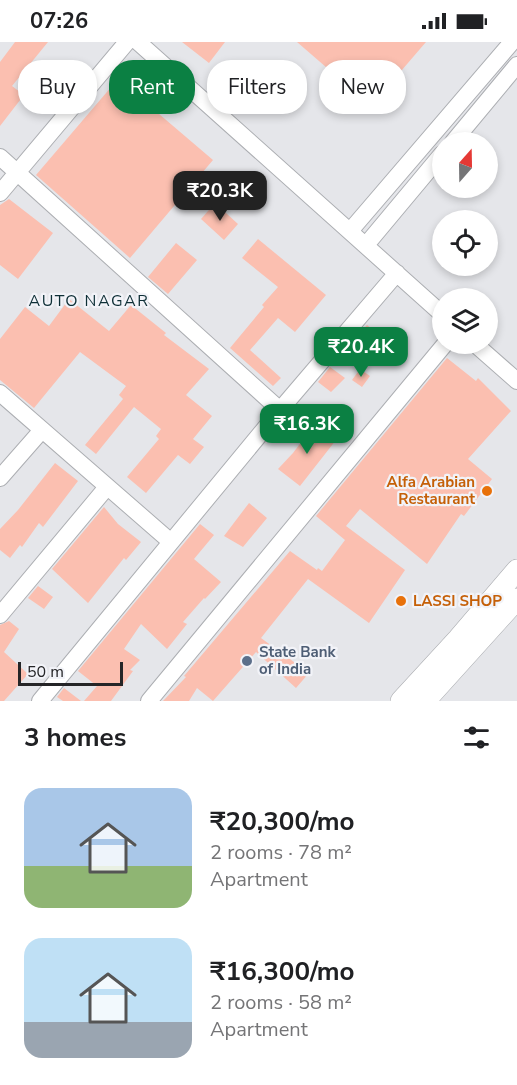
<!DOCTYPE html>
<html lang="en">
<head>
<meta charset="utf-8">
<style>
	:root { --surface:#fff; --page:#f6f6f6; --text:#202124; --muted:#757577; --accent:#0b8043 }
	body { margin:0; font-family:"Nunito Sans",sans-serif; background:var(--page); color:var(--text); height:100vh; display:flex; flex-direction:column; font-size:22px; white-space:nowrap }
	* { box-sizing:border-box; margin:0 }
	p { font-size:20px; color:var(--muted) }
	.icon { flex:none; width:33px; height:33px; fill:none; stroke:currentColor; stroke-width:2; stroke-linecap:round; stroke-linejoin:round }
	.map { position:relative; height:659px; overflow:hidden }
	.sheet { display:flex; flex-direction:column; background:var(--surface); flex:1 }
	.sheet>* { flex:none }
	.banner { position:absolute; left:18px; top:18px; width:482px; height:54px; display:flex; gap:12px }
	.needle { width:39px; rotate:20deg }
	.tools { position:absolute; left:432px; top:90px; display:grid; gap:12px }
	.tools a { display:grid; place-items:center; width:66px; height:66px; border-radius:50%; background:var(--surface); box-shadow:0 3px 9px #0003; font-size:30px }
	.scale { position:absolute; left:18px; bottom:15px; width:105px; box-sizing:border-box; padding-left:6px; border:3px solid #252527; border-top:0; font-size:16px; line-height:21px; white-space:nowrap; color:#252527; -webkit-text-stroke:4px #f2f3f8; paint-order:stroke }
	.price { position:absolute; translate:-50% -51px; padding:0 14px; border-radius:12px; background:var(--accent); color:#fff; font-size:20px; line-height:39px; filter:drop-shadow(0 2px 3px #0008) }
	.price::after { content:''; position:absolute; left:50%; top:36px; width:18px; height:14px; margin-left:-9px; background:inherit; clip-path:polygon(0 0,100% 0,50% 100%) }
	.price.current { background:#222; color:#fff }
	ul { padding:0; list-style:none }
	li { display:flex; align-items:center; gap:18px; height:150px; padding:0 24px }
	li span { display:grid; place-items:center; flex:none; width:168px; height:120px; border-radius:18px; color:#555 }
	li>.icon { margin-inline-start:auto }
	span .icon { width:72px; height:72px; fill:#fffc; stroke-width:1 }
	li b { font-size:26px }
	h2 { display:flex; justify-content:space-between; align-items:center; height:72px; padding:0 24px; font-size:26px }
	.chip { padding:0 21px; border-radius:24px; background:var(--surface); box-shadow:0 3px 9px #0003; font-size:21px; line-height:54px }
	.chip.current { background:var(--accent); color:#fff }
	.status { display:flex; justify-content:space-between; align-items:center; height:42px; padding:0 30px; background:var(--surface); direction:ltr }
	.status svg { height:16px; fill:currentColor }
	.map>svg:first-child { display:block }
	.building { fill:#fbbfb0 }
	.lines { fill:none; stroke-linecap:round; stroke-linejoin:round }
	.minor-casing { stroke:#acaeb2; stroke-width:18 }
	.major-casing { stroke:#acaeb2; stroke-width:22 }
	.minor { stroke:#fff; stroke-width:16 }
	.major { stroke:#fff; stroke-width:21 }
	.food-dot { fill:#e8710a; stroke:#f2f3f8; stroke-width:2 }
	.service-dot { fill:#5c6f8a; stroke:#f2f3f8; stroke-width:2 }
	.labels { text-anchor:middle; stroke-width:4.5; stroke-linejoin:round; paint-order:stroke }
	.food-label { font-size:15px; font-weight:bold; fill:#c56008; stroke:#f2f3f8; text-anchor:end }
	.service-label { font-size:15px; font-weight:bold; fill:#4e5e75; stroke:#f2f3f8; text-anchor:start }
	.neighbourhood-label { font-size:16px; letter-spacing:1.5px; fill:#0e2f36; stroke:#f2f3f8 }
</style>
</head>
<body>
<div class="status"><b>07:26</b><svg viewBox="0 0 49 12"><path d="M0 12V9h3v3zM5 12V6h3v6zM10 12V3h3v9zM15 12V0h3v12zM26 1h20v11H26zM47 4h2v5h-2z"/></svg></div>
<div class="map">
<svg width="517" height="659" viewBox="0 0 517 659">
	<rect width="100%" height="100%" fill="#e5e6ea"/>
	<path class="building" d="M15,0H48L12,44L24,53L0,84V20Z
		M182,0H225L209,21Z
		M297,0H426L371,64Z
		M118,37L213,118L130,216L36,133Z
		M9,157L53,191L18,237L0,223V163Z
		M215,161L238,182L224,198L201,177Z
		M258,197L326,253L295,290L278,276L250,308L281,336L273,344L230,306L264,265L262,263L278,245L242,216Z
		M176,201L197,218L168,252L148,235Z
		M69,257L109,289L131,263L166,291L164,293L209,327L186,353L212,374L193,397L204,405L190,422L178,413L146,451L127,435L159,397L156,394L161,387L134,365L96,412L85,403L123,357L119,353L126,344L80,310L34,366L0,338V297L25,265L49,284Z
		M367,283L376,290L369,305L356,295Z
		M447,316L476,339L478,336L511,369L468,417L492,437L464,474L461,472L427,522L360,467L346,484L405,528L369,581L308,537L261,596L309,631L296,646L256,610L213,659L197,646L189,659H163L186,635L184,634L290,509L317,528L318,526L322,529L345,498L316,474Z
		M330,325L345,336L331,350L318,340Z
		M360,327L370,334L362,345L352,338Z
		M315,382L336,398L300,444L278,427L293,411Z
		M55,421L78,439L43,485L39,481L22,505L20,503L10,516L0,508V487L18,468Z
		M249,461L267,476L243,505L224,494Z
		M104,465L118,482L141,500L126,518L124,516L88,561L52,527Z
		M200,482L214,493L194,517L221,540L205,557L204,556L183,580L187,582L167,607L141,582L124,607L140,618L130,628L133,629L111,659H84L97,644L78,629Z
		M38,544L53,555L44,567L28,556Z
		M9,579L19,587L4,610L28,632L4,659H0V583Z
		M64,646L81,659H63L57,655Z"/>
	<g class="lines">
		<defs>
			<path id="minor" d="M138,0L442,272
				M453,100L517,23
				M0,115L280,368
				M0,151L127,0
				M350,189L512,0
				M366,203L442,112
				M475,302L517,339
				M0,351L171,500
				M0,436L42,388
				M0,573L107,445
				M40,659L280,368L397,231
				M149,659L445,302"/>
			<path id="major" d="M401,659L458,597L517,528
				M425,659L517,557"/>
		</defs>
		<use href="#minor" class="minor-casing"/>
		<use href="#major" class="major-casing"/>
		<use href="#minor" class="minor"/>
		<use href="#major" class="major"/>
	</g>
	<g class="food-dot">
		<circle cx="487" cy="449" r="6"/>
		<circle cx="401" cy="559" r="6"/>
	</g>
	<circle class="service-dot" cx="247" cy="619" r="6"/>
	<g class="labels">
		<g class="food-label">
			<text x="475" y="445">Alfa Arabian<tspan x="475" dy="17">Restaurant</tspan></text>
			<text x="413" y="564" text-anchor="start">LASSI SHOP</text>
		</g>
		<g class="service-label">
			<text x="259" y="615">State Bank<tspan x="259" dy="17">of India</tspan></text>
		</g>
		<g class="neighbourhood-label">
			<text x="89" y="264">AUTO NAGAR</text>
		</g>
	</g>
</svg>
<div class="tools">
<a><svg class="needle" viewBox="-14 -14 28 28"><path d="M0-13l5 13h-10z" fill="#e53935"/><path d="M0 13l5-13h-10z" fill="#757577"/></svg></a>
<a><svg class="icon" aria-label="locate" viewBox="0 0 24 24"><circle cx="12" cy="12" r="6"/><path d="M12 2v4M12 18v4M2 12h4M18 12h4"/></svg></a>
<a><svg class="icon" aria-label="layers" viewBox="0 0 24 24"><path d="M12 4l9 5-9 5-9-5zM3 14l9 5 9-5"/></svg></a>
</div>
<div class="scale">50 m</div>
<b class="price current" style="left:220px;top:180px">₹20.3K</b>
<b class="price" style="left:361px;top:336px">₹20.4K</b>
<b class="price" style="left:307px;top:413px">₹16.3K</b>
<div class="banner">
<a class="chip">Buy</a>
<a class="chip current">Rent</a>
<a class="chip">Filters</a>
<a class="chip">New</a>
</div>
</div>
<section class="sheet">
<h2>3 homes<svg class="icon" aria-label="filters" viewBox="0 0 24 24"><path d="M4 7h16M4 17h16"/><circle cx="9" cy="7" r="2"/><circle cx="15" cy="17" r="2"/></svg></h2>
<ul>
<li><span style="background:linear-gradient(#a9c7e8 65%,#8fb573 0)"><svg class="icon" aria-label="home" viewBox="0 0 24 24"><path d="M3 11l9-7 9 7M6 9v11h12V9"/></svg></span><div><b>₹20,300/mo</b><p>2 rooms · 78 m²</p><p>Apartment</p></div></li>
<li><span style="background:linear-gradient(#bfe0f5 70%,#9aa5b1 0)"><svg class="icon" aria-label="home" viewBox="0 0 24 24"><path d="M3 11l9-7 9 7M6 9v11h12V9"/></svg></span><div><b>₹16,300/mo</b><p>2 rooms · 58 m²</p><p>Apartment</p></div></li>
</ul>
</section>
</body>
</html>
